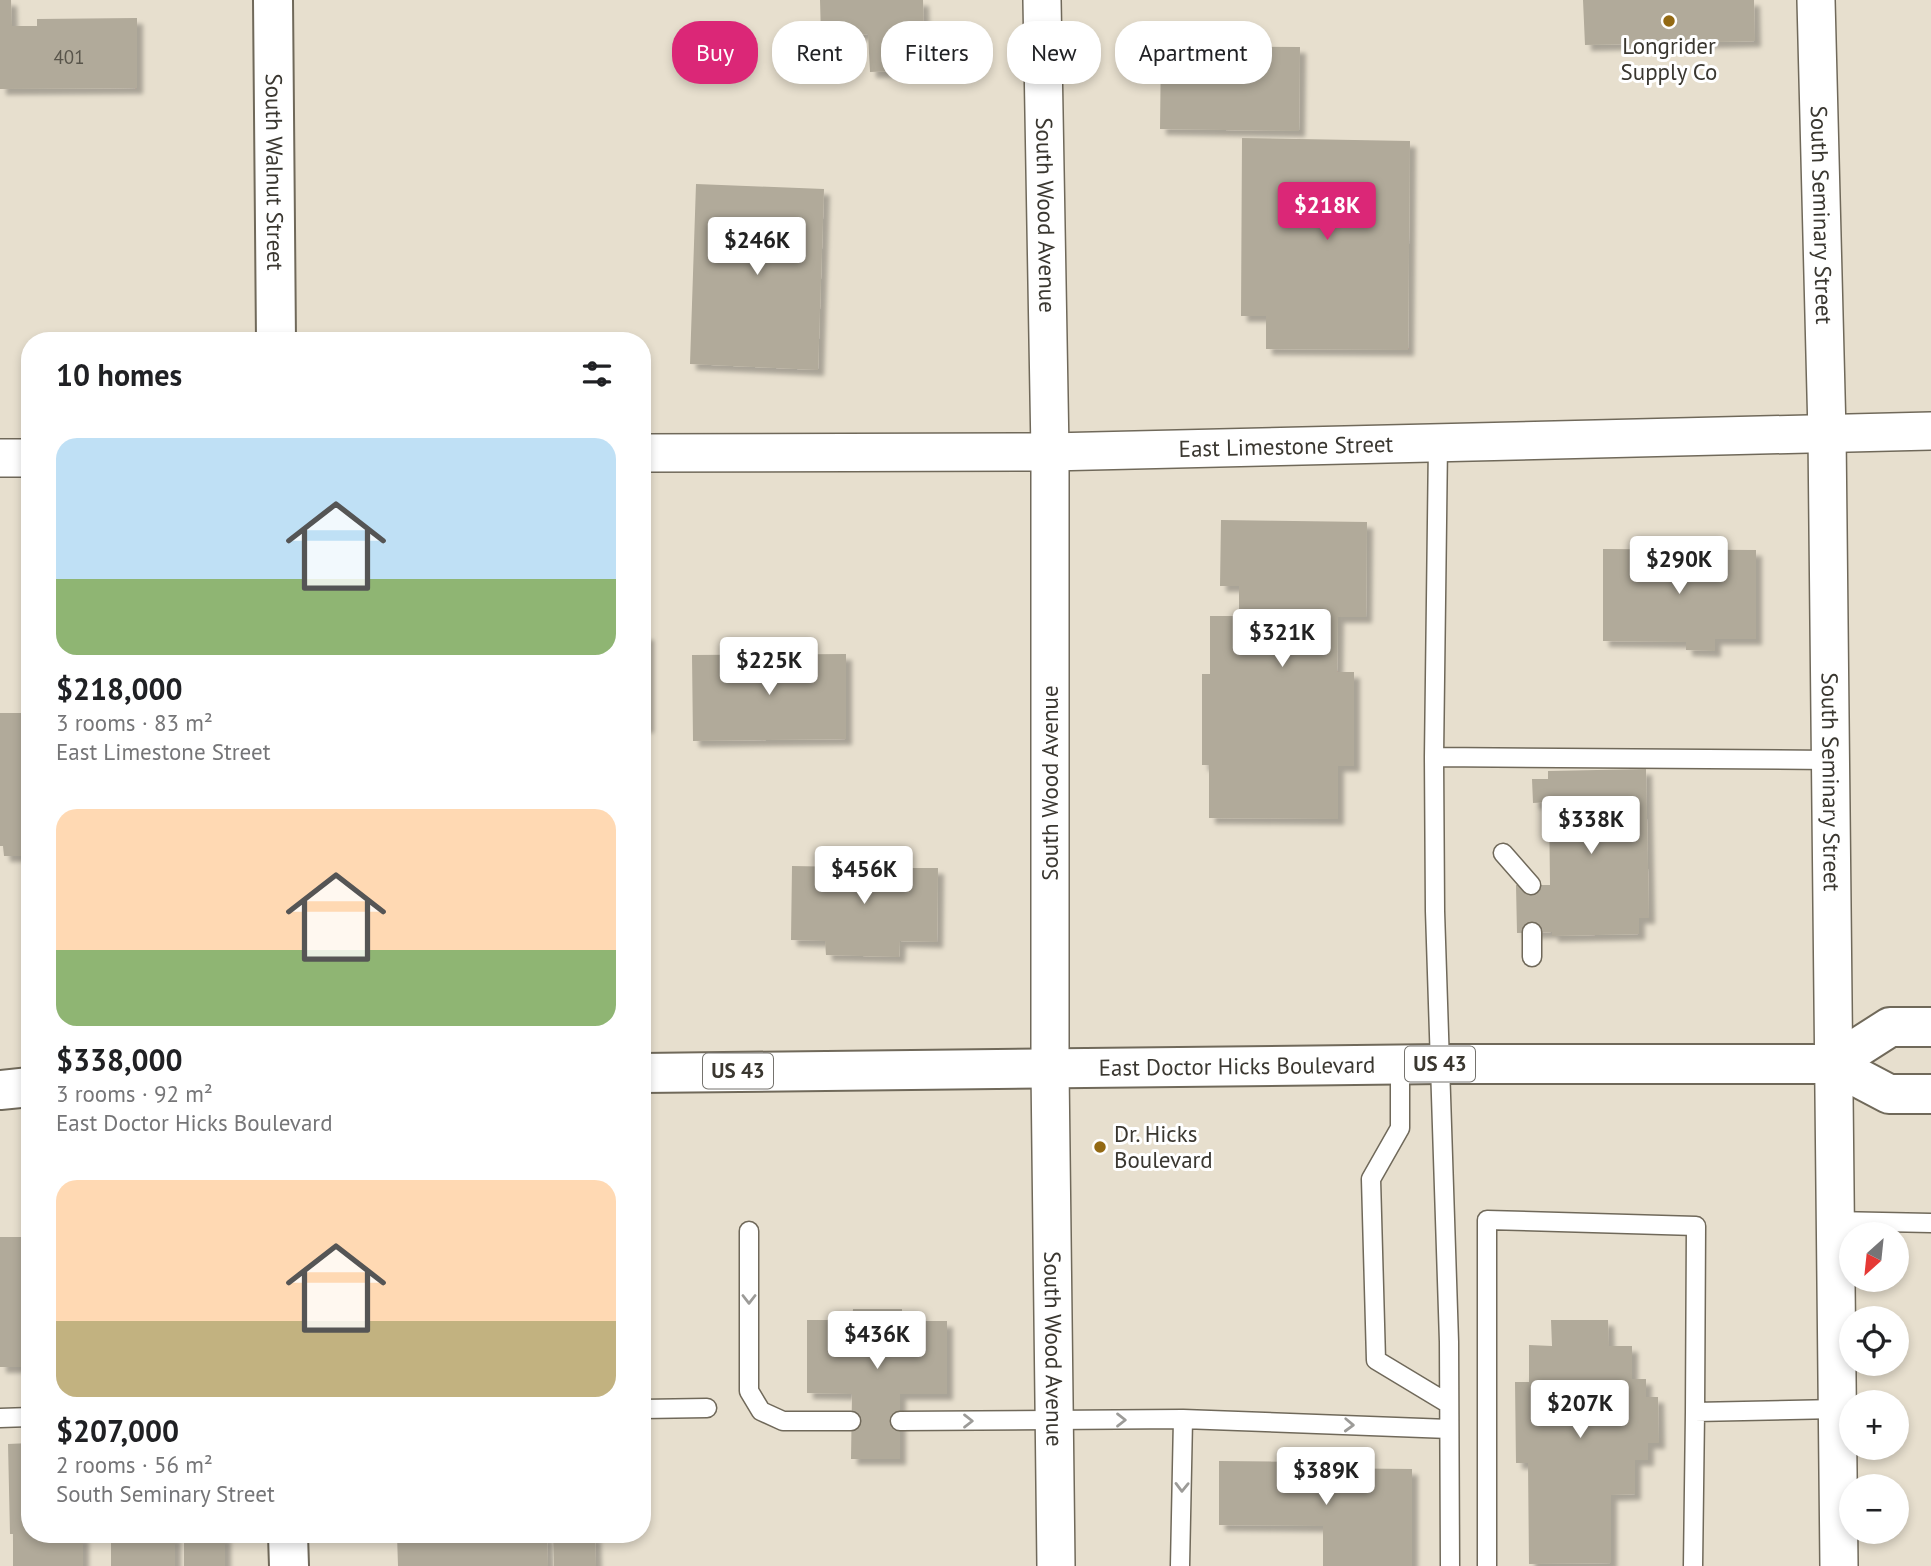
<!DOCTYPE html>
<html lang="en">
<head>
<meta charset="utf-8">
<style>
	:root { --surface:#fff; --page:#f6f6f6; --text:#202124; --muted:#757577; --accent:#db2777 }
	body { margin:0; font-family:"PT Sans",sans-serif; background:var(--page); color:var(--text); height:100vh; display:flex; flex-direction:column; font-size:26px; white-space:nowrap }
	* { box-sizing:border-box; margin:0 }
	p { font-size:23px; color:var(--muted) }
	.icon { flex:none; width:38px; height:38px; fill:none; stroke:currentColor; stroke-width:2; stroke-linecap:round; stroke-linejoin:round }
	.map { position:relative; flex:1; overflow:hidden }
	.details { position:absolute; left:21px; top:332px; width:630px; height:1211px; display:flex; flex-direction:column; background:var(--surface); border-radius:28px; box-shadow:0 4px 10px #0003 }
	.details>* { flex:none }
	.guide { position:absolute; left:672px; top:21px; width:665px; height:63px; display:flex; gap:14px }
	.needle { width:46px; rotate:207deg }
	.tools { position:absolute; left:1839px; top:1222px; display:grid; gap:14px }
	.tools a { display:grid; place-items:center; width:70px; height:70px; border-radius:50%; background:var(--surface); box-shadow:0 4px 10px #0003; font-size:35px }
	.price { position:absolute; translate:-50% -60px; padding:0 16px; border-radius:7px; background:#fff; color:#222; font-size:23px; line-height:46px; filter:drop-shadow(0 2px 4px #0008) }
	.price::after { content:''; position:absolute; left:50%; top:42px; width:21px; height:16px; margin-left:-10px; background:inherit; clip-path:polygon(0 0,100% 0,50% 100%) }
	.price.current { background:var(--accent); color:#fff }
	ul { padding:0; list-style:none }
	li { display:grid; align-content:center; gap:14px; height:371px; padding:0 35px }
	li span { display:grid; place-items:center; height:217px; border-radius:21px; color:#555 }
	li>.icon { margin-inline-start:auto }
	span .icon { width:126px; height:126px; fill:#fffc; stroke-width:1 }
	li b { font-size:30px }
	h2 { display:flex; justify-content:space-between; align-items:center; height:84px; padding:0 35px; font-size:30px }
	.pill { padding:0 24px; border-radius:28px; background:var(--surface); box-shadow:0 4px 10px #0003; font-size:24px; line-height:63px }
	.pill.current { background:var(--accent); color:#fff }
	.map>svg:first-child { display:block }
	.building { fill:#b1aa9a; filter:url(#shadow) }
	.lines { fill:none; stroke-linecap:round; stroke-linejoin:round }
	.lane-casing { stroke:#70695a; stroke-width:21 }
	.street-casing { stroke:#70695a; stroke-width:40 }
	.secondary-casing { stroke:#70695a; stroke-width:42 }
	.highway-casing { stroke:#70695a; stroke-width:42 }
	.lane { stroke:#fff; stroke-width:18 }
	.street { stroke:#fff; stroke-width:37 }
	.secondary { stroke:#fff; stroke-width:38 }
	.highway { stroke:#fff; stroke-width:38 }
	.oneway { stroke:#9c9b98 }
	.poi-dot { fill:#936913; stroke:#fff; stroke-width:2.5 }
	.labels { text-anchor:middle; stroke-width:6; stroke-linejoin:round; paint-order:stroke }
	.number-label { font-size:19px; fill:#58544a }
	.shield { fill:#fff; stroke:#75736e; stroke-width:2 }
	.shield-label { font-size:21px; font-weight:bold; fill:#3a3730 }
	.poi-label { font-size:23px; fill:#3a3730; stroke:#fff }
	.street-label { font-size:23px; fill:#3a3730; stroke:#fff }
</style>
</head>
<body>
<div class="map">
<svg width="1931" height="1566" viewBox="0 0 1931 1566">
	<defs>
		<filter id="shadow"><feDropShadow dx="6" dy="6" stdDeviation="2" flood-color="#0004"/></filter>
	</defs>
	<rect width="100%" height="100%" fill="#e7dfce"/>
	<path class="building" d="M0,0H11L12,26H37V19L137,18V88L0,89Z
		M820,0H923L924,31L915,32L916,70L870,72L868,34L821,36Z
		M1583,0H1754L1755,41L1585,45Z
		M1161,46L1300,47L1299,131L1160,129Z
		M1242,138L1410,141L1408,350L1266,349V316H1241Z
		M696,184L824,189L818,370L690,364Z
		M1221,520L1367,522L1366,617H1338L1337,672H1354V766H1338V819L1209,818V765H1202V674H1210V616H1239V586H1220Z
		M1603,549L1756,550V639H1715V651L1686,650V642L1603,641Z
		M642,634H648V727H642Z
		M846,654V739L693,741L692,655Z
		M0,713H30V864H24V856H4L3,846H0Z
		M1646,769L1649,918H1639V934L1552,936V932L1517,933L1516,885H1550L1549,802L1533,803L1532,779H1548V771Z
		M848,849H881L880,868H938L937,942L900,941L899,957L826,955L825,941L791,940L792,866L848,867Z
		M0,1237H30V1367H0Z
		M853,1309H902V1321H947V1394H900V1459H851L852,1394L807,1393V1320H852Z
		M1551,1320H1608L1609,1346H1632V1379H1646V1397H1658L1659,1443H1648V1460H1635V1494L1611,1495V1563L1529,1564L1528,1463H1516L1515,1382H1529V1345L1552,1346Z
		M30,1443V1535H83V1566H13V1534H10L8,1444Z
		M1219,1461L1313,1462L1314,1468L1412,1469V1566H1323V1526L1219,1525Z
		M111,1535H175V1566H111Z
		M184,1535H225V1566H184Z
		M397,1535H547L548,1566H398Z
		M553,1535H595L596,1566H554Z"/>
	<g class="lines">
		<defs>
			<path id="lane" d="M1438,443L1434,757L1435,911L1449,1342L1450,1566
				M1434,757L1830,760
				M1503,853L1531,885
				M1532,932V957
				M1400,1065V1128L1371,1179L1376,1360L1449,1404
				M1834,1221L1931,1223
				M749,1231V1391L761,1411L783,1421H851
				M642,1409L707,1408
				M0,1418L30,1417
				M900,1421L1183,1419L1449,1429
				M1180,1566L1183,1419
				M1487,1566V1220L1696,1226L1695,1412
				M1693,1566L1695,1412L1837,1409"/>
			<g id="street">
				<path id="s1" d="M1042,0L1050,452V1069L1056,1566"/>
				<path id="s2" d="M1816,0L1827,433L1839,1566"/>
				<path id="s3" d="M642,453L1050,452L1931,431"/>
				<path d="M0,458H30"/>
			</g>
			<g id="secondary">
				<path id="s4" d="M273,0L276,341"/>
				<path d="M288,1535L289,1566"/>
			</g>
			<g id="highway">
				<path d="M1832,1064L1890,1027H1931"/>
				<path id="s5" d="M642,1073L1441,1064H1832L1889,1094H1931"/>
				<path d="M0,1090L30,1087"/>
			</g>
		</defs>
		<use href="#lane" class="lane-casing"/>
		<use href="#street" class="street-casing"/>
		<use href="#secondary" class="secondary-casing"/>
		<use href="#highway" class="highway-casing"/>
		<use href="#lane" class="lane"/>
		<use href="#street" class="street"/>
		<use href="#secondary" class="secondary"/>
		<use href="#highway" class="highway"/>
	</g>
	<defs><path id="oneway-chevron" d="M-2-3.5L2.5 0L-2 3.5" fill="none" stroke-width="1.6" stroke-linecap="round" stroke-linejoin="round" transform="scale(1.75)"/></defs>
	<g class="oneway">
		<use href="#oneway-chevron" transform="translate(749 1299) rotate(90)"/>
		<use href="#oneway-chevron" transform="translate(1121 1420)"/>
		<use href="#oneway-chevron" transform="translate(968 1421)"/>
		<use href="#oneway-chevron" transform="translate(1349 1425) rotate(2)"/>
		<use href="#oneway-chevron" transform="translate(1182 1487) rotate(91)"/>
	</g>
	<g class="poi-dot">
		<circle cx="1669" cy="21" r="7"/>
		<circle cx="1100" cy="1147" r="7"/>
	</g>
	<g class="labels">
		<g class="number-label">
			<text x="69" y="64">401</text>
		</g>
		<g class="shield">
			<rect x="1405" y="1046.5" width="70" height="35" rx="5"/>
			<rect x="703" y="1053.5" width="70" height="35" rx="5"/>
		</g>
		<g class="shield-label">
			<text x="1440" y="1071">US 43</text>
			<text x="738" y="1078">US 43</text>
		</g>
		<g class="poi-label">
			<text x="1669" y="54">Longrider<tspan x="1669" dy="26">Supply Co</tspan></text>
			<text x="1114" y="1142" text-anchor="start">Dr. Hicks<tspan x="1114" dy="26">Boulevard</tspan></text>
		</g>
		<g class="street-label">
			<text dy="8" stroke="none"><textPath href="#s4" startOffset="172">South Walnut Street</textPath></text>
			<text dy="8" stroke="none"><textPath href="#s1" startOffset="215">South Wood Avenue</textPath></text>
			<text dy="8" stroke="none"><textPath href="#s2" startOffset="215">South Seminary Street</textPath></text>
			<text dy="8" stroke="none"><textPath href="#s3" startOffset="644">East Limestone Street</textPath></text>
			<text transform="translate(1050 783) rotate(-90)" y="8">South Wood Avenue</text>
			<text dy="8" stroke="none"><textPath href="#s2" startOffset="782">South Seminary Street</textPath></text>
			<text dy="8" stroke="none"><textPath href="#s5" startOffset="595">East Doctor Hicks Boulevard</textPath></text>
			<text dy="8" stroke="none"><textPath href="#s1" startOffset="1349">South Wood Avenue</textPath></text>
		</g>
	</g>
</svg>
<div class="tools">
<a><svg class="needle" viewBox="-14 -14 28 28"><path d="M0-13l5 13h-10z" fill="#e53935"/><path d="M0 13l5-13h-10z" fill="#757577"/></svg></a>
<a><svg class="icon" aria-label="locate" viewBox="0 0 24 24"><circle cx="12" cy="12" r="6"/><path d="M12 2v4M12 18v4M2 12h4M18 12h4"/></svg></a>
<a>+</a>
<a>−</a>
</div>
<b class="price current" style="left:1327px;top:242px">$218K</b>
<b class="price" style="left:757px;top:277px">$246K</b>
<b class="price" style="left:1679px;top:596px">$290K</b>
<b class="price" style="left:1282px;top:669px">$321K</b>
<b class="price" style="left:769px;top:697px">$225K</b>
<b class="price" style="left:1591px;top:856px">$338K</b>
<b class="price" style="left:864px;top:906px">$456K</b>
<b class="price" style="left:877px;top:1371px">$436K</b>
<b class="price" style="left:1580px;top:1440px">$207K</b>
<b class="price" style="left:1326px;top:1507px">$389K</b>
<div class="guide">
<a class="pill current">Buy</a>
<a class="pill">Rent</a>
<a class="pill">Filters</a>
<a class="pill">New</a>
<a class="pill">Apartment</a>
</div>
<section class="details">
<h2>10 homes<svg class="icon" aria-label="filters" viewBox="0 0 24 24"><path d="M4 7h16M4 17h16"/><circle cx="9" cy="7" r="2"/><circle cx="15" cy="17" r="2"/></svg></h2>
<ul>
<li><span style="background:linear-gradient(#bfe0f5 65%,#8fb573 0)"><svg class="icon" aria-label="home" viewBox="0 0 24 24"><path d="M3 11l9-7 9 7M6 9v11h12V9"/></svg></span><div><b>$218,000</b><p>3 rooms · 83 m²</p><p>East Limestone Street</p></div></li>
<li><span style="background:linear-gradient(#ffd9b3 65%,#8fb573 0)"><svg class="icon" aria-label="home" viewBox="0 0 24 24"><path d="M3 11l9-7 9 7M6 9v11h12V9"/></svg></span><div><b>$338,000</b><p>3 rooms · 92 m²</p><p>East Doctor Hicks Boulevard</p></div></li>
<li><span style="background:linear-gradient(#ffd9b3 65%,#c2b280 0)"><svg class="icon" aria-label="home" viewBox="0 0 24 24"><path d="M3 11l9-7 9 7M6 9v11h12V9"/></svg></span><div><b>$207,000</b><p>2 rooms · 56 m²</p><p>South Seminary Street</p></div></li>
</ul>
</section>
</div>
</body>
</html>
